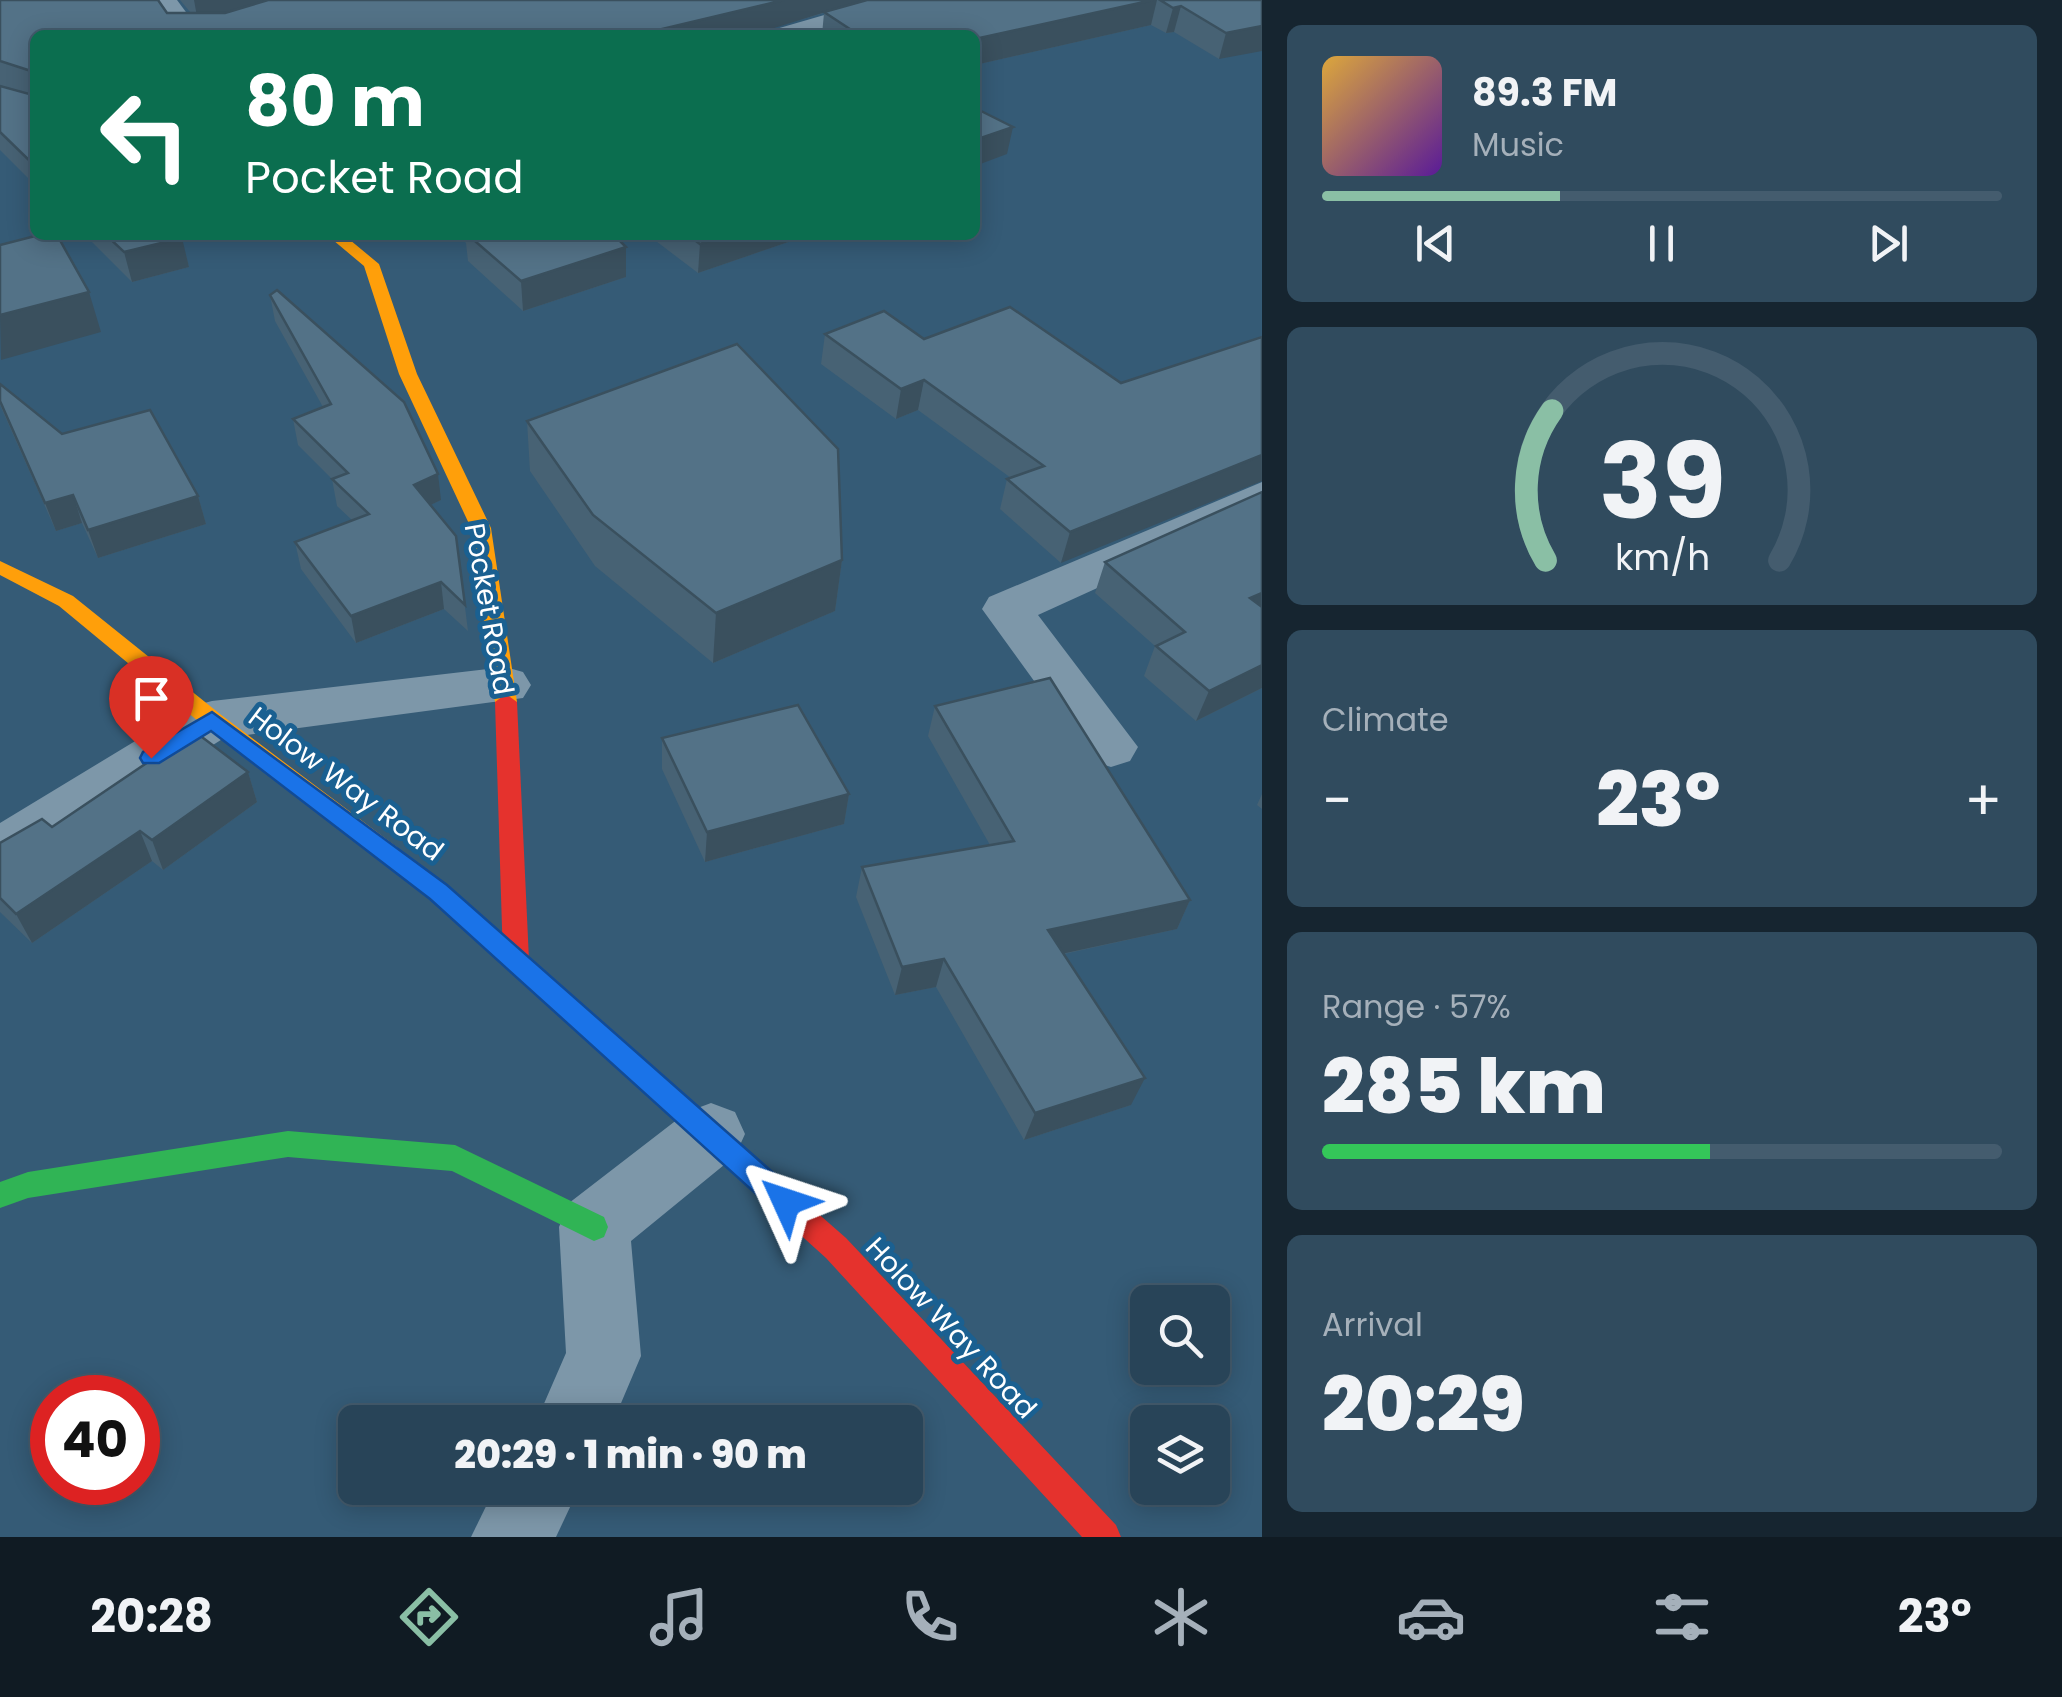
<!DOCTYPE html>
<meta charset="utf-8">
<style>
:root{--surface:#284458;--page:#304b5e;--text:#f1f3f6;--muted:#a5b0ba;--line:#445c6e;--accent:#8abfa5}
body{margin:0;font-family:Poppins,sans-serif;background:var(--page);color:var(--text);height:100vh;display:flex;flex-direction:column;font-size:38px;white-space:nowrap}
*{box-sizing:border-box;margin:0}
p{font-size:32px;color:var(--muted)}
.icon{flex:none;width:55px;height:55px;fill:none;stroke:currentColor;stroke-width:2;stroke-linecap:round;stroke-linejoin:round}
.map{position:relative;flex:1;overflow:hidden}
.side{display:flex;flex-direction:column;gap:25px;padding:25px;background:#162530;width:800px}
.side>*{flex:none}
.hud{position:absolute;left:30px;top:30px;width:950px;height:210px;border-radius:15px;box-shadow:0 5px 25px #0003,0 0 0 2px var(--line);background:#0b6e4f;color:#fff;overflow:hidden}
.fabs{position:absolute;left:1130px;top:1285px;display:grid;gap:20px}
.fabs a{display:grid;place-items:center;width:100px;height:100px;border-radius:15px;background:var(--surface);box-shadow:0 5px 25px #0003,0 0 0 2px var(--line);font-size:50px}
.speed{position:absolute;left:30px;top:1375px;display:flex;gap:20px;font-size:50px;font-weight:700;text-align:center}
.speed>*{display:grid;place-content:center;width:130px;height:130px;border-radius:50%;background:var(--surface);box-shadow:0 5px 25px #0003,0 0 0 2px var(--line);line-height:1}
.speed .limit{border:15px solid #d22;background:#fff;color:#111}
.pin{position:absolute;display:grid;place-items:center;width:85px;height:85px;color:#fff;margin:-102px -42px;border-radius:50% 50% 50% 0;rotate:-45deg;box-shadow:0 0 10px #0007}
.pin .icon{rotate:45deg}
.me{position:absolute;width:110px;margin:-55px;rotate:312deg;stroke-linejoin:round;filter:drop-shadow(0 0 8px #0008)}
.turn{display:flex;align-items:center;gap:35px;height:210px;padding:0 50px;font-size:45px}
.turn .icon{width:130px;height:130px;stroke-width:2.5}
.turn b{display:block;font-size:70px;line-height:85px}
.big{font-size:75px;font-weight:800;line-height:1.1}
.side .widget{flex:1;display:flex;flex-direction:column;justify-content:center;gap:15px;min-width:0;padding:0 35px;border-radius:15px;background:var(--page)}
.side .dial{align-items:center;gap:0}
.dial svg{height:260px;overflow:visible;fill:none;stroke:var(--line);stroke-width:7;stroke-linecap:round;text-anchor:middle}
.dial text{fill:var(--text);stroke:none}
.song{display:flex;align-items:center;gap:30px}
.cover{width:120px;height:120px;border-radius:15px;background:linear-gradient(135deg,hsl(40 70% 55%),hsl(270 70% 35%))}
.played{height:10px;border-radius:5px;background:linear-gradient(90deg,var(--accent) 35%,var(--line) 35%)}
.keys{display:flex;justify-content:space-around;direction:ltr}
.heat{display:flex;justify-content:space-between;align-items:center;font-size:55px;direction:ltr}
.charge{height:15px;border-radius:8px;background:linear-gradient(90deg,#34c759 57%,var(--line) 0)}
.trip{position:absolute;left:338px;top:1405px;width:585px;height:100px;border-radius:15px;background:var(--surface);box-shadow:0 5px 25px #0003,0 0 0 2px var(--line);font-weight:800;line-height:100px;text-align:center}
.dock{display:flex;height:160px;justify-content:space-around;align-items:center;background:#101b23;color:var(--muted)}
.dock .icon{width:70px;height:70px}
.dock .selected{color:var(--accent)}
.dock b{font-size:45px;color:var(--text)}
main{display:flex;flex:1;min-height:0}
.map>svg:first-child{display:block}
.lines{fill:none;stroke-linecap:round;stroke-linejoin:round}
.street{fill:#7d97a9;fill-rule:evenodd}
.fast{fill:#30b455;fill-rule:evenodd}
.slow{fill:#ff9f0a;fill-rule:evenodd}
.jam{fill:#e5322d;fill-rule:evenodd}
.wall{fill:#476274}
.shaded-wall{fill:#3a505e}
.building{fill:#537287;stroke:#3a505e;stroke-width:2.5}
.route{fill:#1a73e8;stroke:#114b97;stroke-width:2.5}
.labels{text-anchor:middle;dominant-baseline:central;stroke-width:10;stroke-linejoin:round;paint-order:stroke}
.street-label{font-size:28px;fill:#fff;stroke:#1a6091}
</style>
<main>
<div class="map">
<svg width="1262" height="1537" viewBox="0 0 1262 1537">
<rect width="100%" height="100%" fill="#355b76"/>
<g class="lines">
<!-- street -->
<g class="street">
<path d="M148,0h29l26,35h-30z"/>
<path d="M876,0h45l-4,6 -98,29h-47l4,-6z"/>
<path d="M1262,482v31l-224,102 100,132 -8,14 -19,6 -19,-6 -110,-152 7,-12z"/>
<path d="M505,667l18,5 8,13 -8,13 -299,40 -204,129 -20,7v-51l193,-117 19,-5z"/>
<path d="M711,1103l24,9 10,22 -10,22 -104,85 10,115 -28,66h-77l30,-69 -7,-126 10,-24 118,-91z"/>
<path d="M495,1488h84l-23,49h-85z"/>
</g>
<!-- fast -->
<g class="fast">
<path d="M389,845l59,40 325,289 4,9 -4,9 -10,4 -10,-4 -323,-293 -49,-38 -4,-7 4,-7z"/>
<path d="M288,1131l167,14 149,72 4,10 -4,10 -10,4 -142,-70 -164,-14 -260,41 -28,10v-26l28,-10z"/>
</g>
<!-- slow -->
<g class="slow">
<path d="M327,235h17l35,29 38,110 74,154 26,174 -3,5 -8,3 -11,-8 -24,-174 -72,-154 -35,-108z"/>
<path d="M0,561l73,35 147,118 177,133 4,7 -4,7h-16l-177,-135 -145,-120 -59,-31z"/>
</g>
<!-- jam -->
<g class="jam">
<path d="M506,694l11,8 12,258 -4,7 -9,3 -9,-3 -4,-7 -8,-258z"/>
<path d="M763,1170l10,4 73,64 270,287 5,12h-39l-256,-279 -73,-66 -4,-9 4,-9z"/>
</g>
</g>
<!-- wall -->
<g class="wall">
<path d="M0,0l167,13h24l-11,-13h1082l-43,59 -45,-27 -8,1 -15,-8 -176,40v-30h-153l2,-22 -77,22h-712v150l-35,-35v-64l15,4 -15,-5z"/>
<path d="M85,235h95l9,32 -57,15z"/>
<path d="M459,235h155l12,12v30l-103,34 -55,-50 -2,-18z"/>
<path d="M648,235h155v2l-105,36z"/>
<path d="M270,295l171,205 -11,5 26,31 12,95 -24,-22 -88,34 -55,-74 -6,-27 57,-22 -15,-14 -5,-27 -34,-34 -5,-26 30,-12 -48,-86z"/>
<path d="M825,334l99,5 197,44 -60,180 -61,-54 7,-30 4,-1 -93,-68 -22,9 -75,-55z"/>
<path d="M0,384l62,50 136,62 8,28 -108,34 -16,-35 -26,8 -56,-126z"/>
<path d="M527,421l315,139 -7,51 -122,52 -118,-97 -65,-95z"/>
<path d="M1105,562l157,126 -66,33 -52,-45 11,-30 -60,-53z"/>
<path d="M935,706l255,194 -13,29 -113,25 67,151 -107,35 -88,-153 -41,8 -39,-98 6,-30 128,-22 -62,-109z"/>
<path d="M662,738l187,56 -5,30 -139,38 -43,-93z"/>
<path d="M248,772l9,30 -94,68 -11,-9 -120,82 -32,-31v-69z"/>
<path d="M1262,794v15l-5,-4z"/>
</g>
<!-- shaded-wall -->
<g class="shaded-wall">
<path d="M194,0h76l-72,22z"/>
<path d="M784,0h80l-93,29 -24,6h-110z"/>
<path d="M1153,0h4l-6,25 -176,40v-26z"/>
<path d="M1181,6l-7,26 -8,1 7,-25z"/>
<path d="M1262,26v25l-43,8 7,-26z"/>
<path d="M1013,127l-6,27 -32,12v-26z"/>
<path d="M725,235h78v2l-105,36 2,-29z"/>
<path d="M182,238l7,29 -57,15 -8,-30z"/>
<path d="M626,247v30l-103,34 -2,-30z"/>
<path d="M89,292l12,40 -100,28 -1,-45z"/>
<path d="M924,380l-6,30 -22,9 5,-30z"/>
<path d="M1262,455v26l-201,82 9,-31z"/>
<path d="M438,474l3,26 -23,11 -4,-26z"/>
<path d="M73,495l9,28 -26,8 -11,-28z"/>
<path d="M198,496l8,28 -108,34 -10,-28z"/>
<path d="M842,560l-7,51 -122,52 3,-50z"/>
<path d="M441,582l3,27 -88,34 -5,-27z"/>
<path d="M1262,593v26l-12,-21z"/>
<path d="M1262,665v23l-66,33 13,-30z"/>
<path d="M248,772l9,30 -94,68 -11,-30z"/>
<path d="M849,794l-5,30 -139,38 2,-30z"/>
<path d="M140,831l12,30 -120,82 -16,-29z"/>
<path d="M1190,900l-13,29 -139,30 10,-29z"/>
<path d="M944,959l-8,28 -41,8 7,-28z"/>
<path d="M1145,1078l-14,27 -107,35 11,-27z"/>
</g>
<!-- building -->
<g class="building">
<path d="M0,0h158l9,13h58l43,-13h516l-147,35h-602v131l-35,-34v-46l29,8 2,-23 -31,-10z"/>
<path d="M867,0h286l-178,39v-4h-116l-35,-23z"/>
<path d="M1160,0h102v26l-36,7 -45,-27 -8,2z"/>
<path d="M975,108l38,19 -38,13z"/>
<path d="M39,235h18l32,57 -89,23v-70z"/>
<path d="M106,235h74l2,3 -58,14z"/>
<path d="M468,235h146l12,12 -105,34z"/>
<path d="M688,235h37l-25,9z"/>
<path d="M277,290l127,112 34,72 -24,11 42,51 9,69 -24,-23 -90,34 -56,-74 74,-28 -37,-35 16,-6 -55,-54 38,-15 -61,-109z"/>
<path d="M1010,307l111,76 141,-46v118l-192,77 -63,-53 37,-13 -120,-86 -23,9 -76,-55 59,-23 40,28z"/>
<path d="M737,344l101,105 4,111 -126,53 -123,-98 -66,-94z"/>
<path d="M0,384l62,50 88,-24 48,86 -110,34 -15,-35 -28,8 -45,-102z"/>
<path d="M1262,492v101l-12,5 12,9v58l-53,26 -53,-45 29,-14 -80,-70z"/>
<path d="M1050,678l140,222 -142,30 97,148 -110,35 -91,-154 -42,8 -40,-100 152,-26 -79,-135z"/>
<path d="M798,705l51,89 -142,38 -45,-94z"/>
<path d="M194,731l54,41 -96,68 -12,-9 -124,83 -16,-16v-55l42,-24 10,8z"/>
</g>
<!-- route -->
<path class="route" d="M212,712l235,173 349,308 4,9 -4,10 -10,4 -10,-4 -346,-313 -219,-168 -52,32h-16l-3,-5 3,-6z"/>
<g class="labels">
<!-- street labels -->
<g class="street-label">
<text transform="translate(489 609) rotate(80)">Pocket Road</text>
<text transform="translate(346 784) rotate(37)">Holow Way Road</text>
<text transform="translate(951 1328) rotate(47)">Holow Way Road</text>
</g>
</g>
</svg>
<div class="fabs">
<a><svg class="icon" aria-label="search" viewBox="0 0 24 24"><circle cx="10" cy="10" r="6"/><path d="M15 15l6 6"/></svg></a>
<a><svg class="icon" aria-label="layers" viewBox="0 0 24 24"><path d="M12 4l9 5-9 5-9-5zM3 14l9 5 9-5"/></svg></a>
</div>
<div class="speed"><div class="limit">40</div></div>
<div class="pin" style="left:151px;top:758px;background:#d93025"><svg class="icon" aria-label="arrive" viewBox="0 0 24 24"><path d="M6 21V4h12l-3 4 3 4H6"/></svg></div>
<svg class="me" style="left:786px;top:1202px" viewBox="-20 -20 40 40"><path d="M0-17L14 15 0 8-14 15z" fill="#1a73e8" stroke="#fff" stroke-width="4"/></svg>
<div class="trip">20:29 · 1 min · 90 m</div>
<div class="hud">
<div class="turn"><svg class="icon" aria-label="left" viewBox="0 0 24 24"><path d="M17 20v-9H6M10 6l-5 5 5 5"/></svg><div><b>80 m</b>Pocket Road</div></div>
</div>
</div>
<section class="side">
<div class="widget">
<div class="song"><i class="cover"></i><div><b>89.3 FM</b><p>Music</p></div></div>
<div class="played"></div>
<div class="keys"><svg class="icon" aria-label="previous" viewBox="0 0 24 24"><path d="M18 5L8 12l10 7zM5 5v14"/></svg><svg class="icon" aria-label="pause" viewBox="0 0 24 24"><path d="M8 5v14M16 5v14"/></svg><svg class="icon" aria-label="next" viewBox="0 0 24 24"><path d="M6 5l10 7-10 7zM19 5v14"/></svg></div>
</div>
<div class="widget dial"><svg viewBox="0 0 100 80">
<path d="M14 69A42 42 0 1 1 86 69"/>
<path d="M14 69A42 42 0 0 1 16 23" stroke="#8abfa5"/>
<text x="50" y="56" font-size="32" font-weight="700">39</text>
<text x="50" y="72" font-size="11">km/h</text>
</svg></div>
<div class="widget"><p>Climate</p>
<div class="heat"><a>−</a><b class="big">23°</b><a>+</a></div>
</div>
<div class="widget"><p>Range · 57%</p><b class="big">285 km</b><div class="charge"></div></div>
<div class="widget"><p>Arrival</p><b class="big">20:29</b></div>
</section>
</main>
<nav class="dock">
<b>20:28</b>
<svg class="icon selected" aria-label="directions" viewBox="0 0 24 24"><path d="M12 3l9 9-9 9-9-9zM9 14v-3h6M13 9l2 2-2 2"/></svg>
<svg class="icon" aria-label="music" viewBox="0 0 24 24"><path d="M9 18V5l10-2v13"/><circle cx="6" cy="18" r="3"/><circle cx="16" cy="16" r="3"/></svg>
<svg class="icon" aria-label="phone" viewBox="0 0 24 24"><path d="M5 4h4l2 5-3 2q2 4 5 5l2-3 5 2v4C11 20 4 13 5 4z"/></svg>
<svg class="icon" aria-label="climate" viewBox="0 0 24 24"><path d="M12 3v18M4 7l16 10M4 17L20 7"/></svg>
<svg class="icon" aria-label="car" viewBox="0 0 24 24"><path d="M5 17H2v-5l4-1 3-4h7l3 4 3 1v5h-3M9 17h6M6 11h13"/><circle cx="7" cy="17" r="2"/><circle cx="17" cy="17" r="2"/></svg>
<svg class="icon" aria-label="filters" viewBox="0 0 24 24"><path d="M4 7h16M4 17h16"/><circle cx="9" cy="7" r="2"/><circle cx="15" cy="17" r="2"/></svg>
<b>23°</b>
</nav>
